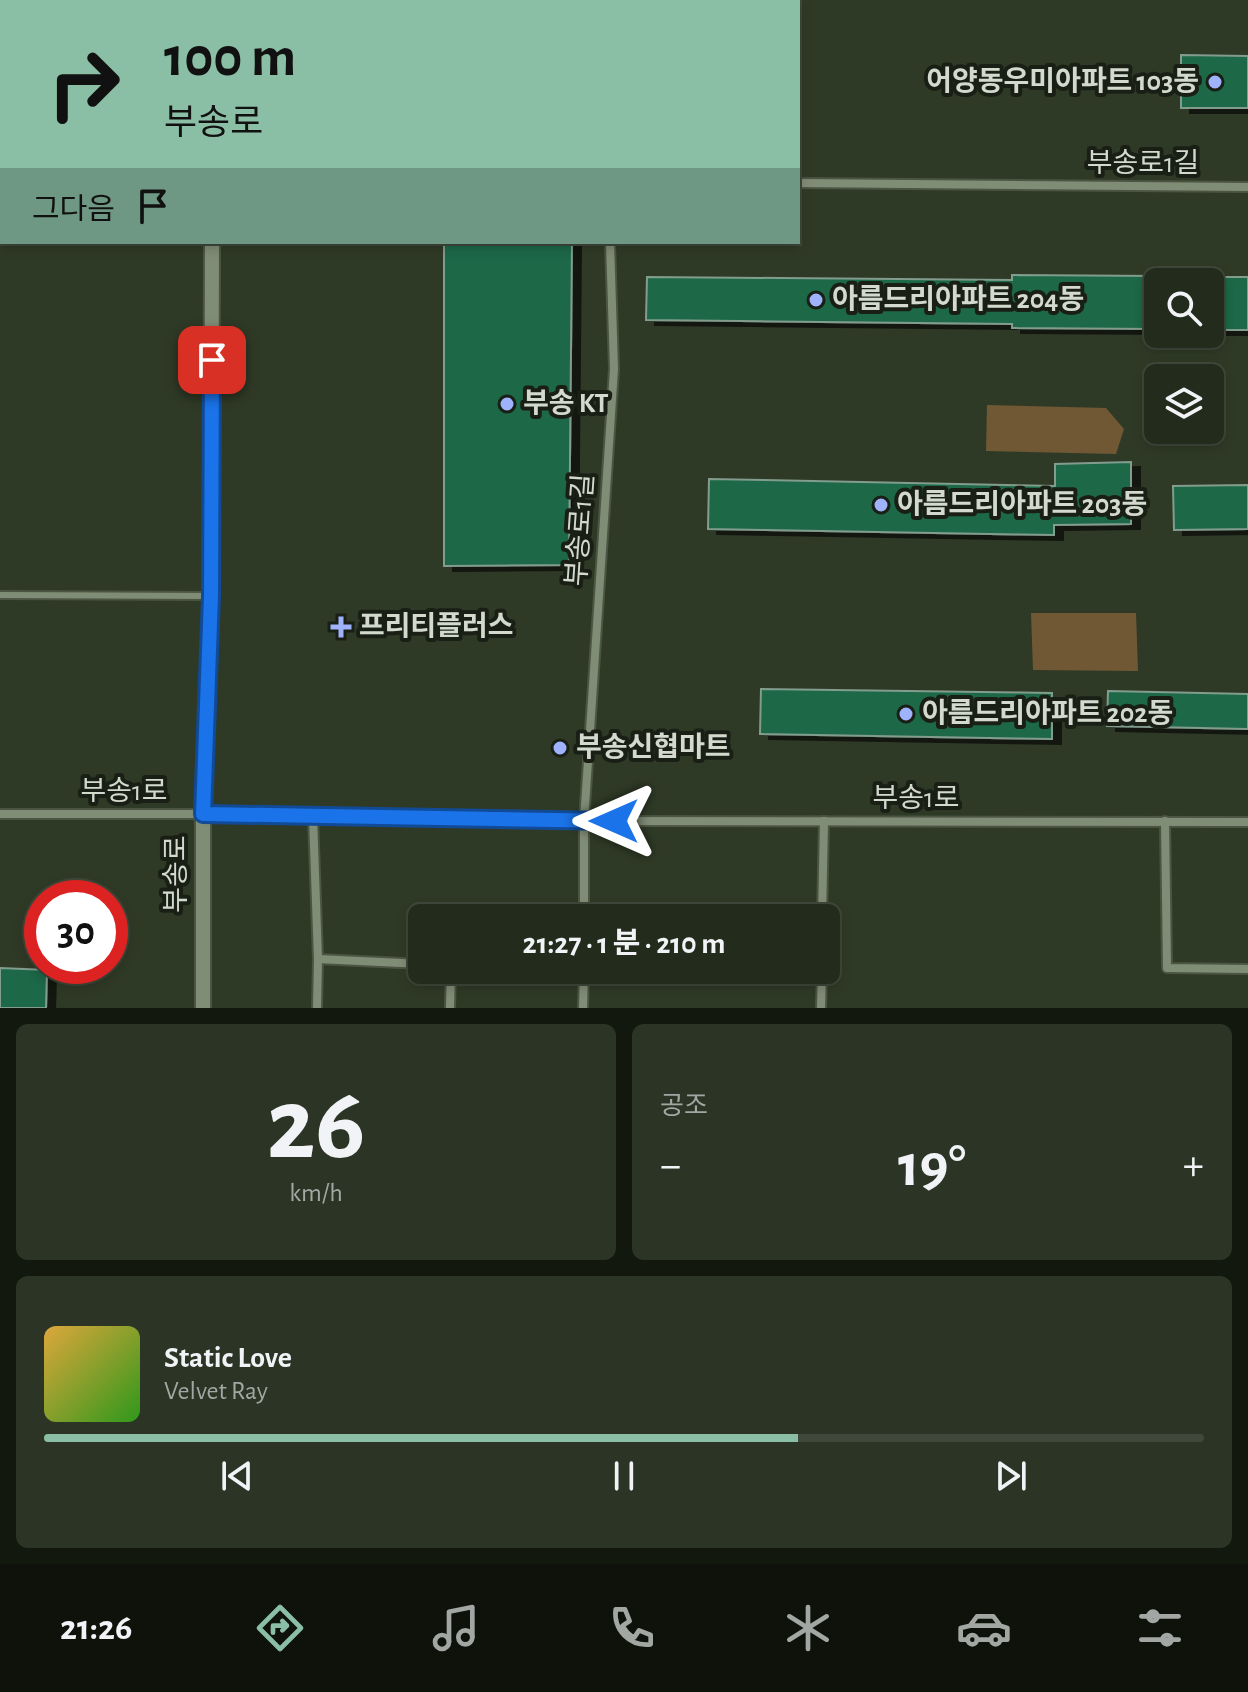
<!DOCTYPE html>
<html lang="ko">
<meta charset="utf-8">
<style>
:root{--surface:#232c1c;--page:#2b3425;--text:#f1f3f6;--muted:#a3a7a3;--line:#40483b;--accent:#8abfa5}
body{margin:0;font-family:"Alegreya Sans","Noto Sans KR",sans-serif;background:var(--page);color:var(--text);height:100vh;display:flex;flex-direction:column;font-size:30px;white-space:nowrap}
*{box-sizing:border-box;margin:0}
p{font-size:26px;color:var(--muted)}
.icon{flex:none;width:44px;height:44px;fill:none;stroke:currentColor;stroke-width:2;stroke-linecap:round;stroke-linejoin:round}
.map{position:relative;height:1008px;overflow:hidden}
.sheet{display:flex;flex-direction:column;gap:16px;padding:16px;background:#13180f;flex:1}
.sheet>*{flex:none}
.guide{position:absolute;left:0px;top:0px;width:800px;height:244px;box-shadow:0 4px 12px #0003,0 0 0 2px var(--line);background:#8abfa5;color:#111;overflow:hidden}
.tools{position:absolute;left:1144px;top:268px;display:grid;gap:16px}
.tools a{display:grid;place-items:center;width:80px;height:80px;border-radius:12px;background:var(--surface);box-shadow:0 4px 12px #0003,0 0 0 2px var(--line);font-size:40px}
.speed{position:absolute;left:24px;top:880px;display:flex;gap:16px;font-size:40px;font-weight:700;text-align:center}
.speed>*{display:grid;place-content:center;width:104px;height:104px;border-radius:50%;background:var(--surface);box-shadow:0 4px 12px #0003,0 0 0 2px var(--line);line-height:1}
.speed .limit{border:12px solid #d22;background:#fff;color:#111}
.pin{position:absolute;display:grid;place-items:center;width:68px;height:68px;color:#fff;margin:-34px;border-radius:16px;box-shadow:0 4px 12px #0006}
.me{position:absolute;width:88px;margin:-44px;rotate:270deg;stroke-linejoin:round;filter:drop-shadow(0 0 6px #0008)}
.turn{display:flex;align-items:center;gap:28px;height:168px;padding:0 32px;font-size:36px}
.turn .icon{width:104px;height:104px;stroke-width:2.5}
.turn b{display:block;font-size:56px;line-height:68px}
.then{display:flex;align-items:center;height:76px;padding:0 32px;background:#0003;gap:16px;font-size:30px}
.big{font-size:60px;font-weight:700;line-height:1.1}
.sheet .tile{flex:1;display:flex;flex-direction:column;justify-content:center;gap:12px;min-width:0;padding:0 28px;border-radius:12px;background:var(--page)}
.sheet .dial{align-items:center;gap:0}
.dial b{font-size:104px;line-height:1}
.song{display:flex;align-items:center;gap:24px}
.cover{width:96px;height:96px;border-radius:12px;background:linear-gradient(135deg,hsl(40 70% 55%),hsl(110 70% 35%))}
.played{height:8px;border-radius:4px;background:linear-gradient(90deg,var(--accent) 65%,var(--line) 65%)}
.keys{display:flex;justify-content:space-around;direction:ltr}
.heat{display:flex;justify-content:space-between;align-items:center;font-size:44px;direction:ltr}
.sheet .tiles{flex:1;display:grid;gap:16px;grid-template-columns:1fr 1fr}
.tile:last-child{grid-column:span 2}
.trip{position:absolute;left:408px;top:904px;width:432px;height:80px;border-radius:12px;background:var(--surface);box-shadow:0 4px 12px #0003,0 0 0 2px var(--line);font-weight:700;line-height:80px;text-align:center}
.tab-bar{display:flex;height:128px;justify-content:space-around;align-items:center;background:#0e120b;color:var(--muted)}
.tab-bar .icon{width:56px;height:56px}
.tab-bar .active{color:var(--accent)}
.tab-bar b{font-size:36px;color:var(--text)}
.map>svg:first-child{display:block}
.green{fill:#705835}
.building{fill:#1b6847;stroke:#829c8d;stroke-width:2;filter:url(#shadow)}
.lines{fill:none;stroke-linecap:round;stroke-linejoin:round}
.service-casing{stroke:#4c5543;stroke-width:10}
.minor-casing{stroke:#4c5543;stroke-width:12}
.tertiary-casing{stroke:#4c5543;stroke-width:18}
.service{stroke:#808d76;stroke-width:6}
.minor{stroke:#808d76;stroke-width:8}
.tertiary{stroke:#808d76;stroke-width:14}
.route-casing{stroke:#114b97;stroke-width:20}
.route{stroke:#1a73e8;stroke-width:14}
.poi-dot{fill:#9fb3fd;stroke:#1a1f16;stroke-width:3}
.labels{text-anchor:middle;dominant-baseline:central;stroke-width:8;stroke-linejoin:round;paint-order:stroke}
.poi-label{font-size:28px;font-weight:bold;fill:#d3dacd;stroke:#1a1f16;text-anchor:start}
.street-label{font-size:28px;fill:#d3dacd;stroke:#1a1f16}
</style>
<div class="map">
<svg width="1248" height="1008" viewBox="0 0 1248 1008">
<defs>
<filter id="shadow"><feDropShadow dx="9" dy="5" stdDeviation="0" flood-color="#0009"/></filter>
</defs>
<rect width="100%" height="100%" fill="#2f3a26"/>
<!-- green -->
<g class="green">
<path d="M987,405l119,3 18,21 -8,25 -130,-3z"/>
<path d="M1031,613h105l2,58 -105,-1z"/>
</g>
<!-- building -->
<g class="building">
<path d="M1181,55l67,1v52h-67z"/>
<path d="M444,242h128l-3,323 -125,1z"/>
<path d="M1012,275l146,1v53l-146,-1v-4l-366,-4 1,-43 365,3z"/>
<rect x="1210" y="277" width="38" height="53"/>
<path d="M1131,462v62l-77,1v10l-346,-6 1,-50 346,7v-22z"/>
<path d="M1248,485v44l-74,1 -1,-44z"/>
<path d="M761,689l291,4v46l-292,-5z"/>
<path d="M1108,691l140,3v35l-141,-3z"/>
<path d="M0,968l47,2 -1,38h-46z"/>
</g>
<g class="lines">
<defs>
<path id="service" d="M0,595l211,1"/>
<g id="minor">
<path d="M606,0v2"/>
<path d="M798,183l450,4"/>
<path d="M0,814h203l381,7 664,1"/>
<path d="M313,817l5,142 -1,49"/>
<path d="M1165,821l2,147 81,1"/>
<path d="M584,918v-97l30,-452 -4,-127"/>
<path d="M822,918l2,-97"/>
<path d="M318,959l104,5"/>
<path d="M450,1008l1,-38"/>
<path d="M583,1008l1,-38"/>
<path d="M821,1008l1,-38"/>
</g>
<g id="tertiary">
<path d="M214,2v-2"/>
<path d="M203,1008v-194l8,-218 1,-354"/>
</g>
</defs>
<!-- service casing -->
<use href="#service" class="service-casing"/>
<!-- minor casing -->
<use href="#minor" class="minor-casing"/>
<!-- tertiary casing -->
<use href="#tertiary" class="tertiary-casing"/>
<!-- service -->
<use href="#service" class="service"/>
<!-- minor -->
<use href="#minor" class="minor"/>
<!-- tertiary -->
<use href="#tertiary" class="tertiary"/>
</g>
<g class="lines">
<defs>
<path id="route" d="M212,360l-1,236 -8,218 411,7"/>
</defs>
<!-- route casing -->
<use href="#route" class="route-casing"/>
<!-- route -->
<use href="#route" class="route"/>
</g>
<!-- markers -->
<g class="poi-dot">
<circle cx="1215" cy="82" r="8"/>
<circle cx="816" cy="300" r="8"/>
<circle cx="507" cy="404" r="8"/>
<circle cx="881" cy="505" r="8"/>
<path d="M337 615h8v8h8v8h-8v8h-8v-8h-8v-8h8z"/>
<circle cx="906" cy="714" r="8"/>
<circle cx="560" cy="748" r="8"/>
</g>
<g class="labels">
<!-- poi labels -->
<g class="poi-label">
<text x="1199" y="82" text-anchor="end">어양동우미아파트 103동</text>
<text x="832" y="300">아름드리아파트 204동</text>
<text x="523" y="404">부송 KT</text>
<text x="897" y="505">아름드리아파트 203동</text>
<text x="359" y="627">프리티플러스</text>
<text x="922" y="714">아름드리아파트 202동</text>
<text x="576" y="748">부송신협마트</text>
</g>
<!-- street labels -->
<g class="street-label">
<text x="1143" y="164">부송로1길</text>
<text transform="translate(581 530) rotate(-86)">부송로1길</text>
<text x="124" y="792">부송1로</text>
<text x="916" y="799">부송1로</text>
<text transform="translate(177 874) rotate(-90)">부송로</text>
</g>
</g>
</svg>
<div class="tools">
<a><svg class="icon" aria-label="search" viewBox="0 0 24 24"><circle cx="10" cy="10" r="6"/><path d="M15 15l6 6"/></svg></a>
<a><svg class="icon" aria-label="layers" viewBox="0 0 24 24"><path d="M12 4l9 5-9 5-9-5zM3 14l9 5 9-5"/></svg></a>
</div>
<div class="speed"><div class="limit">30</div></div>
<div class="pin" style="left:212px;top:360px;background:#d93025"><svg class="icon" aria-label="arrive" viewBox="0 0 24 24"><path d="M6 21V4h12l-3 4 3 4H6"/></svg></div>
<svg class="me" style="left:614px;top:821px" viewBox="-20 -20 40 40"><path d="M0-17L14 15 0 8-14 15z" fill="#1a73e8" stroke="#fff" stroke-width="4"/></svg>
<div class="trip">21:27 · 1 분 · 210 m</div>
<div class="guide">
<div class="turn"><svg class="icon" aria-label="right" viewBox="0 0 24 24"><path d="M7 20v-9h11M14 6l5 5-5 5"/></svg><div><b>100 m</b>부송로</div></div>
<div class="then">그다음<svg class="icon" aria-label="arrive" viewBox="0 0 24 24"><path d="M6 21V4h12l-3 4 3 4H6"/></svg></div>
</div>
</div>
<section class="sheet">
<div class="tiles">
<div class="tile dial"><b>26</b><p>km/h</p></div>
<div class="tile"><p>공조</p>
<div class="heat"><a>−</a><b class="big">19°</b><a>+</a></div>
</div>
<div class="tile">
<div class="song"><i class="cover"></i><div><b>Static Love</b><p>Velvet Ray</p></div></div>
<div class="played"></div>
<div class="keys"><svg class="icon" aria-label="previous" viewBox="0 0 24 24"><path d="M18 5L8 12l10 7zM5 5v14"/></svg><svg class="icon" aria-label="pause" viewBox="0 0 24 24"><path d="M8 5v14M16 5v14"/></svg><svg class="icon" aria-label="next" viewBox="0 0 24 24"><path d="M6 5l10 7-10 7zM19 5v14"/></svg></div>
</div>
</div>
</section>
<nav class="tab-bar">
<b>21:26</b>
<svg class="icon active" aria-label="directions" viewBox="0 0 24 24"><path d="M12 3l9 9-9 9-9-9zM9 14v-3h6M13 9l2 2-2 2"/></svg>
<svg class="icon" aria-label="music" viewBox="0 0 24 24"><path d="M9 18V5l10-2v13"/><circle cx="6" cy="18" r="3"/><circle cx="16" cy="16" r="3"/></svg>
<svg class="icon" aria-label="phone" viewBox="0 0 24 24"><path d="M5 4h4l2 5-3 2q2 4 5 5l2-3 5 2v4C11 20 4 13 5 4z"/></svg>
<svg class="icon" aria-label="climate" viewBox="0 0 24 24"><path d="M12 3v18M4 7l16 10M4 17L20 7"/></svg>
<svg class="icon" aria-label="car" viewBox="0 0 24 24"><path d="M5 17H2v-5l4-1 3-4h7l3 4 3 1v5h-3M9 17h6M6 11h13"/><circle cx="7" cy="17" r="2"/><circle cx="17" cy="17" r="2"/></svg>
<svg class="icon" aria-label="filters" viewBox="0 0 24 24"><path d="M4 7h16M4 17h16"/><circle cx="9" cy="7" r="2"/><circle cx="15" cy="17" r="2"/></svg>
</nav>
